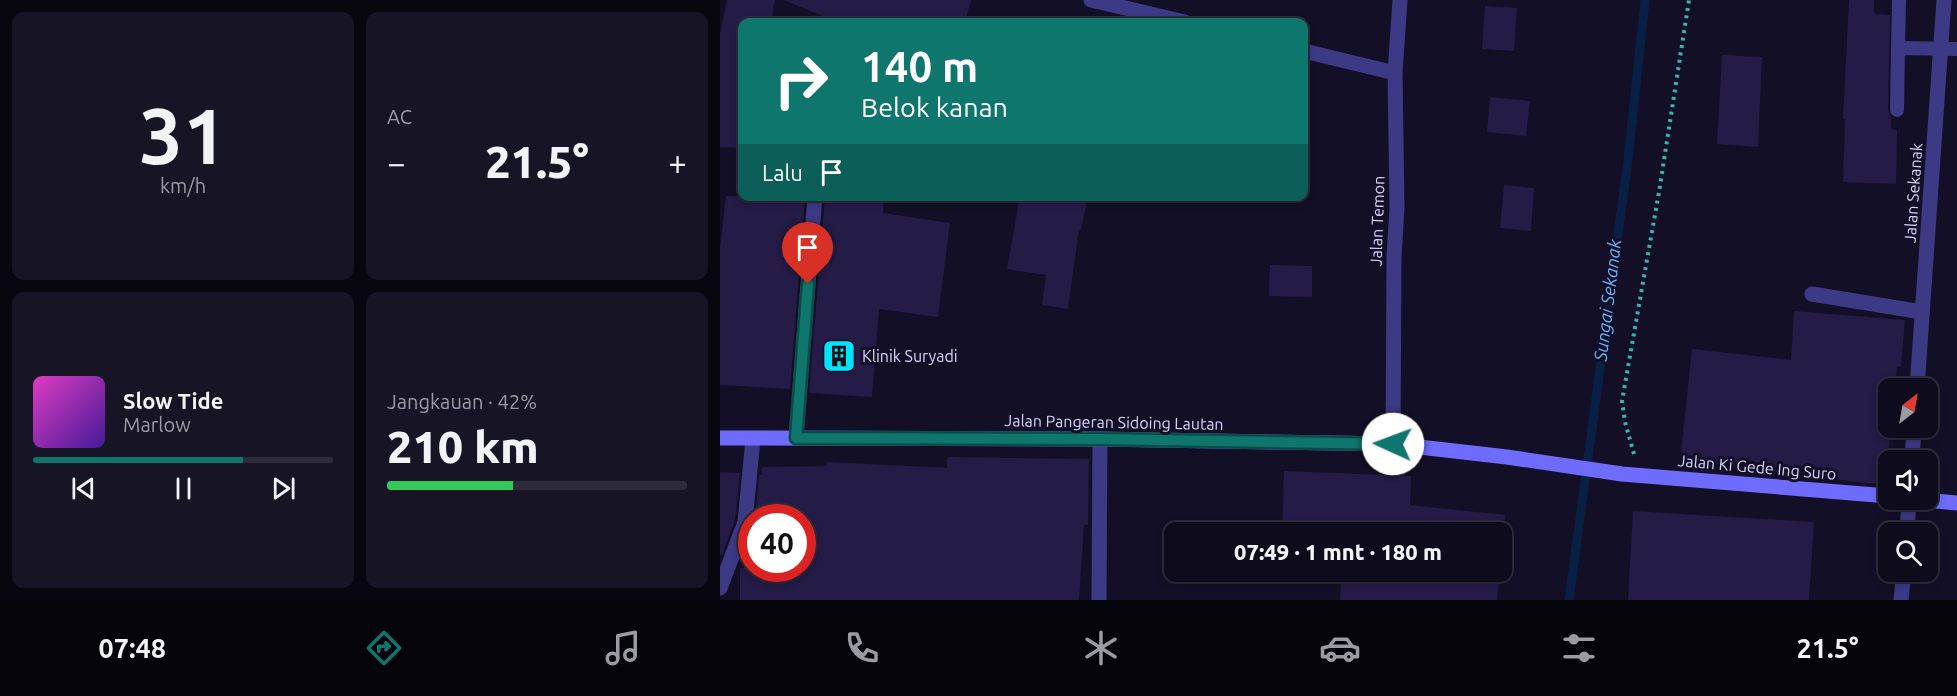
<!DOCTYPE html>
<html lang="id">
<meta charset="utf-8">
<style>
:root{--surface:#0e0b1c;--page:#171425;--text:#f1f3f6;--muted:#9b9ba3;--line:#2e2b3b;--accent:#0f766e}
body{margin:0;font-family:Ubuntu,sans-serif;background:var(--page);color:var(--text);height:100vh;display:flex;flex-direction:column;font-size:22px;white-space:nowrap}
*{box-sizing:border-box;margin:0}
p{font-size:20px;color:var(--muted)}
.icon{flex:none;width:33px;height:33px;fill:none;stroke:currentColor;stroke-width:2;stroke-linecap:round;stroke-linejoin:round}
.map{position:relative;flex:1;overflow:hidden}
.panel{display:flex;flex-direction:column;gap:12px;padding:12px;background:#08060f;width:720px}
.panel>*{flex:none}
.top-card{position:absolute;left:18px;top:18px;width:570px;height:183px;border-radius:12px;box-shadow:0 3px 9px #0003,0 0 0 2px var(--line);background:#0f766e;color:#fff;overflow:hidden}
.needle{width:39px;rotate:31deg}
.controls{position:absolute;left:1158px;top:378px;display:grid;gap:12px}
.controls a{display:grid;place-items:center;width:60px;height:60px;border-radius:12px;background:var(--surface);box-shadow:0 3px 9px #0003,0 0 0 2px var(--line);font-size:30px}
.speed{position:absolute;left:18px;top:504px;display:flex;gap:12px;font-size:30px;font-weight:700;text-align:center}
.speed>*{display:grid;place-content:center;width:78px;height:78px;border-radius:50%;background:var(--surface);box-shadow:0 3px 9px #0003,0 0 0 2px var(--line);line-height:1}
.speed .limit{border:9px solid #d22;background:#fff;color:#111}
.pin{position:absolute;display:grid;place-items:center;width:51px;height:51px;color:#fff;margin:-62px -26px;border-radius:50% 50% 50% 0;rotate:-45deg;box-shadow:0 0 6px #0007}
.pin .icon{rotate:45deg}
.me{position:absolute;width:66px;margin:-33px;rotate:272deg;stroke-linejoin:round;filter:drop-shadow(0 0 4px #0008)}
.turn{display:flex;align-items:center;gap:21px;height:126px;padding:0 24px;font-size:27px}
.turn .icon{width:78px;height:78px;stroke-width:2.5}
.turn b{display:block;font-size:42px;line-height:51px}
.then{display:flex;align-items:center;height:57px;padding:0 24px;background:#0003;gap:12px;font-size:22px}
.big{font-size:45px;font-weight:800;line-height:1.1}
.panel .card{flex:1;display:flex;flex-direction:column;justify-content:center;gap:9px;min-width:0;padding:0 21px;border-radius:12px;background:var(--page)}
.panel .dial{align-items:center;gap:0}
.dial b{font-size:78px;line-height:1}
.song{display:flex;align-items:center;gap:18px}
.cover{width:72px;height:72px;border-radius:9px;background:linear-gradient(135deg,hsl(310 70% 55%),hsl(260 70% 35%))}
.played{height:6px;border-radius:3px;background:linear-gradient(90deg,var(--accent) 70%,var(--line) 70%)}
.keys{display:flex;justify-content:space-around;direction:ltr}
.heat{display:flex;justify-content:space-between;align-items:center;font-size:33px;direction:ltr}
.charge{height:9px;border-radius:4px;background:linear-gradient(90deg,#34c759 42%,var(--line) 0)}
.panel .tiles{flex:1;display:grid;gap:12px;grid-template-columns:repeat(2,1fr)}
.trip{position:absolute;left:444px;top:522px;width:348px;height:60px;border-radius:12px;background:var(--surface);box-shadow:0 3px 9px #0003,0 0 0 2px var(--line);font-weight:800;line-height:60px;text-align:center}
.tab-bar{display:flex;height:96px;justify-content:space-around;align-items:center;background:#06040b;color:var(--muted)}
.tab-bar .icon{width:42px;height:42px}
.tab-bar .selected{color:var(--accent)}
.tab-bar b{font-size:27px;color:var(--text)}
main{display:flex;flex:1;min-height:0}
.map>svg:first-child{display:block}
.lines{fill:none;stroke-linecap:round;stroke-linejoin:round}
.stream{stroke:#0a1f44;stroke-width:9}
.building{fill:#241b47}
.path{stroke:#2fb8b0;stroke-width:4;stroke-dasharray:3 4.5;stroke-linecap:butt}
.lane{stroke:#3d3a85;stroke-width:14}
.street{stroke:#3d3a85;stroke-width:15}
.secondary{stroke:#6f6bff;stroke-width:15}
.route-casing{stroke:#0a4d48;stroke-width:15}
.route{stroke:#0f766e;stroke-width:10}
.labels{text-anchor:middle;dominant-baseline:central;stroke-width:6;stroke-linejoin:round;paint-order:stroke}
.street-label{font-size:16px;fill:#d9d4ff;stroke:#130f26}
.poi-label{font-size:16px;fill:#d9d4ff;stroke:#130f26;text-anchor:start}
.water-label{font-size:18px;font-style:italic;fill:#62b6ff;stroke:#130f26}
</style>
<main>
<section class="panel">
<div class="tiles">
<div class="card dial"><b>31</b><p>km/h</p></div>
<div class="card"><p>AC</p>
<div class="heat"><a>−</a><b class="big">21.5°</b><a>+</a></div>
</div>
<div class="card">
<div class="song"><i class="cover"></i><div><b>Slow Tide</b><p>Marlow</p></div></div>
<div class="played"></div>
<div class="keys"><svg class="icon" aria-label="previous" viewBox="0 0 24 24"><path d="M18 5L8 12l10 7zM5 5v14"/></svg><svg class="icon" aria-label="pause" viewBox="0 0 24 24"><path d="M8 5v14M16 5v14"/></svg><svg class="icon" aria-label="next" viewBox="0 0 24 24"><path d="M6 5l10 7-10 7zM19 5v14"/></svg></div>
</div>
<div class="card"><p>Jangkauan · 42%</p><b class="big">210 km</b><div class="charge"></div></div>
</div>
</section>
<div class="map">
<svg width="1237" height="600" viewBox="0 0 1237 600">
<rect width="100%" height="100%" fill="#130f26"/>
<g class="lines">
<!-- stream -->
<path class="stream" d="M849,600l59,-440 17,-160"/>
</g>
<!-- building -->
<g class="building">
<path d="M7,0h48l-4,22h-29v126l-22,-1v-113z"/>
<path d="M64,0h187l-6,22h-142l2,-5z"/>
<path d="M1129,0h25v14l16,1 -2,95 3,7v12l6,1 -1,54 -53,-2 2,-63h-2z"/>
<path d="M765,6l32,2 -3,43 -32,-2z"/>
<path d="M1002,55l40,2 -4,90 -41,-3z"/>
<path d="M770,97l40,4 -4,35 -39,-4z"/>
<path d="M784,185l30,3 -3,43 -31,-3z"/>
<path d="M6,196l79,1 -15,192 -70,-4v-137z"/>
<path d="M105,196h59l-1,17 67,10 -12,94 -59,-8 -7,88 -63,-4z"/>
<path d="M300,196h68l-7,34 -2,-1 -11,80 -26,-4 4,-30 -39,-6z"/>
<path d="M550,265l42,1v31l-43,-1z"/>
<path d="M1074,311l111,9 -4,47 -4,-1 -2,22h-7v40h3l-6,57 -205,-23 12,-113 99,11z"/>
<path d="M227,457l142,2 -1,66h-4l-5,75h-339v-32h62v-50h-47l4,-43h3v-8l64,-1 1,-4 120,6z"/>
<path d="M564,471l127,5 -1,29 95,10 -3,41v-24h-220z"/>
<path d="M0,472l20,1 -5,47 -13,35h-2z"/>
<path d="M913,511l181,11 -5,78h-181z"/>
<path d="M32,532v25h-10z"/>
<path d="M621,572h159l-3,28h-157z"/>
</g>
<g class="lines">
<!-- path -->
<path class="path" d="M914,454l-9,-32 -3,-21 37,-209 30,-192"/>
<!-- lane -->
<g class="lane">
<path d="M1178,48l1,-48"/>
<path d="M1177,110l1,-62 59,1"/>
</g>
<!-- street -->
<g class="street">
<path d="M371,0l94,22"/>
<path d="M584,51l91,22"/>
<path d="M1092,294l110,18"/>
<path d="M1197,388l27,-388"/>
<path d="M76,438l19,-242"/>
<path d="M673,444l1,-187 3,-49 -2,-135 5,-73"/>
<path d="M1192,460l2,-32"/>
<path d="M1187,532l2,-32"/>
<path d="M0,588l25,-66 8,-83"/>
<path d="M379,600l1,-161"/>
<path d="M1181,600l3,-28"/>
</g>
<!-- secondary -->
<g class="secondary">
<path d="M0,438l380,1 293,5 114,13 115,17 266,22"/>
<path d="M1204,500l33,3"/>
</g>
</g>
<g class="lines">
<defs>
<path id="route" d="M88,284l-12,154 304,1 293,5"/>
</defs>
<!-- route casing -->
<use href="#route" class="route-casing"/>
<!-- route -->
<use href="#route" class="route"/>
</g>
<!-- icons -->
<defs>
<symbol id="building-square" viewBox="-11 -11 22 22"><rect x="-9" y="-9" width="18" height="18" rx="4" fill="#00e5ff" stroke="#130f26"/><path d="M-4-6H4V6H1V3H-1V6H-4ZM-2.5-4.3h1.7v1.8h-1.7ZM.8-4.3h1.7v1.8H.8ZM-2.5-1h1.7V.8h-1.7ZM.8-1h1.7V.8H.8Z" fill="#111"/></symbol>
</defs>
<g fill-rule="evenodd">
<use href="#building-square" x="100" y="337" width="38" height="38"/>
</g>
<g class="labels">
<!-- street labels -->
<g class="street-label">
<text transform="translate(1193 193) rotate(-86)">Jalan Sekanak</text>
<text transform="translate(657 221) rotate(-88)">Jalan Temon</text>
<text transform="translate(394 422) rotate(1)">Jalan Pangeran Sidoing Lautan</text>
<text transform="translate(1037 467) rotate(5)">Jalan Ki Gede Ing Suro</text>
</g>
<!-- poi labels -->
<g class="poi-label">
<text x="142" y="356">Klinik Suryadi</text>
</g>
<!-- water labels -->
<g class="water-label">
<text transform="translate(887 300) rotate(-83)">Sungai Sekanak</text>
</g>
</g>
</svg>
<div class="controls">
<a><svg class="needle" viewBox="-14 -14 28 28"><path d="M0-13l5 13h-10z" fill="#e53935"/><path d="M0 13l5-13h-10z" fill="#9b9ba3"/></svg></a>
<a><svg class="icon" aria-label="sound" viewBox="0 0 24 24"><path d="M4 9h4l5-4v14l-5-4H4zM17 9q2 3 0 6"/></svg></a>
<a><svg class="icon" aria-label="search" viewBox="0 0 24 24"><circle cx="10" cy="10" r="6"/><path d="M15 15l6 6"/></svg></a>
</div>
<div class="speed"><div class="limit">40</div></div>
<div class="pin" style="left:88px;top:284px;background:#d93025"><svg class="icon" aria-label="arrive" viewBox="0 0 24 24"><path d="M6 21V4h12l-3 4 3 4H6"/></svg></div>
<svg class="me" style="left:673px;top:444px" viewBox="-20 -20 40 40"><circle r="19" fill="#fff"/><path d="M0-13L10 11 0 6-10 11z" fill="#0f766e"/></svg>
<div class="trip">07:49 · 1 mnt · 180 m</div>
<div class="top-card">
<div class="turn"><svg class="icon" aria-label="right" viewBox="0 0 24 24"><path d="M7 20v-9h11M14 6l5 5-5 5"/></svg><div><b>140 m</b>Belok kanan</div></div>
<div class="then">Lalu<svg class="icon" aria-label="arrive" viewBox="0 0 24 24"><path d="M6 21V4h12l-3 4 3 4H6"/></svg></div>
</div>
</div>
</main>
<nav class="tab-bar">
<b>07:48</b>
<svg class="icon selected" aria-label="directions" viewBox="0 0 24 24"><path d="M12 3l9 9-9 9-9-9zM9 14v-3h6M13 9l2 2-2 2"/></svg>
<svg class="icon" aria-label="music" viewBox="0 0 24 24"><path d="M9 18V5l10-2v13"/><circle cx="6" cy="18" r="3"/><circle cx="16" cy="16" r="3"/></svg>
<svg class="icon" aria-label="phone" viewBox="0 0 24 24"><path d="M5 4h4l2 5-3 2q2 4 5 5l2-3 5 2v4C11 20 4 13 5 4z"/></svg>
<svg class="icon" aria-label="climate" viewBox="0 0 24 24"><path d="M12 3v18M4 7l16 10M4 17L20 7"/></svg>
<svg class="icon" aria-label="car" viewBox="0 0 24 24"><path d="M5 17H2v-5l4-1 3-4h7l3 4 3 1v5h-3M9 17h6M6 11h13"/><circle cx="7" cy="17" r="2"/><circle cx="17" cy="17" r="2"/></svg>
<svg class="icon" aria-label="filters" viewBox="0 0 24 24"><path d="M4 7h16M4 17h16"/><circle cx="9" cy="7" r="2"/><circle cx="15" cy="17" r="2"/></svg>
<b>21.5°</b>
</nav>
